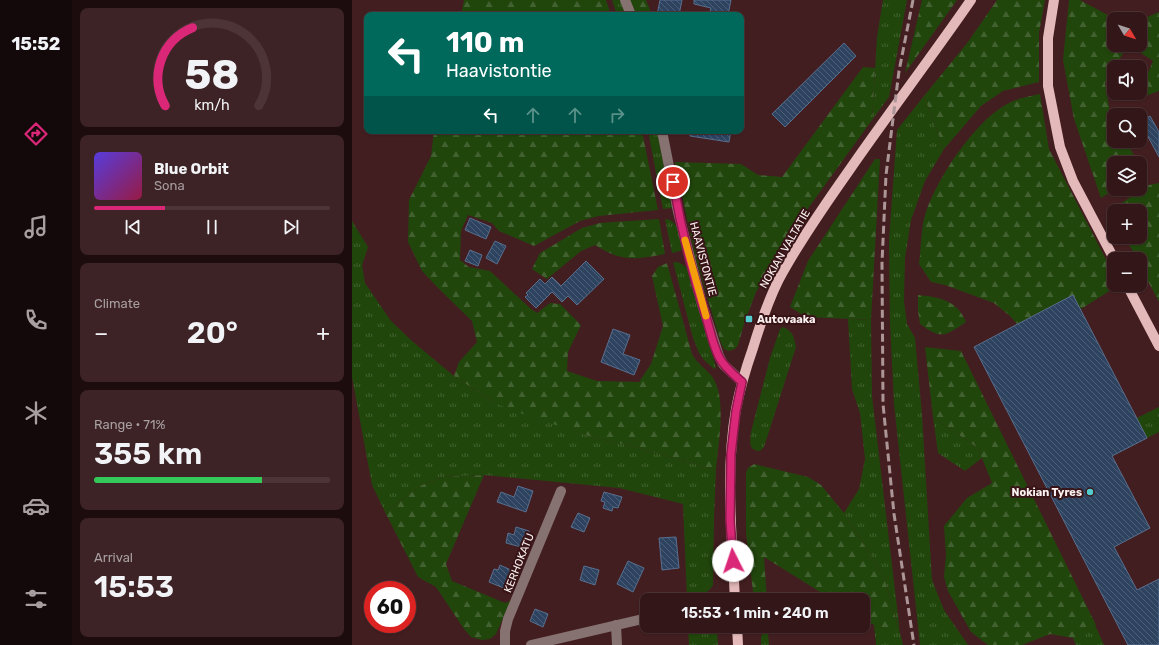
<!DOCTYPE html>
<meta charset="utf-8">
<style>
:root{--surface:#321618;--page:#3d2325;--text:#f1f3f6;--muted:#a89fa2;--line:#4d3537;--accent:#db2777}
body{margin:0;font-family:Rubik,sans-serif;background:var(--page);color:var(--text);height:100vh;display:flex;flex-direction:column;font-size:15px;white-space:nowrap}
*{box-sizing:border-box;margin:0}
p{font-size:13px;color:var(--muted)}
.icon{flex:none;width:22px;height:22px;fill:none;stroke:currentColor;stroke-width:2;stroke-linecap:round;stroke-linejoin:round}
.map{position:relative;flex:1;overflow:hidden}
.side{display:flex;flex-direction:column;gap:8px;padding:8px;background:#1c0c0d;width:280px}
.side>*{flex:none}
.banner{position:absolute;left:12px;top:12px;width:380px;height:122px;border-radius:8px;box-shadow:0 1px 3px #0004,0 0 0 1px var(--line);background:#00695c;color:#fff;overflow:hidden}
.needle{width:26px;rotate:129deg}
.controls{position:absolute;left:755px;top:12px;display:grid;gap:8px}
.controls a{display:grid;place-items:center;width:40px;height:40px;border-radius:8px;background:var(--surface);box-shadow:0 1px 3px #0004,0 0 0 1px var(--line);font-size:20px}
.speed{position:absolute;left:12px;top:581px;display:flex;gap:8px;font-size:20px;font-weight:700;text-align:center}
.speed>*{display:grid;place-content:center;width:52px;height:52px;border-radius:50%;background:var(--surface);box-shadow:0 1px 3px #0004,0 0 0 1px var(--line);line-height:1}
.speed .limit{border:6px solid #d22;background:#fff;color:#111}
.pin{position:absolute;display:grid;place-items:center;width:34px;height:34px;color:#fff;margin:-17px;border:2px solid #fff;border-radius:50%;box-shadow:0 1px 4px #0007}
.me{position:absolute;width:44px;margin:-22px;rotate:356deg;stroke-linejoin:round;filter:drop-shadow(0 0 3px #0008)}
.turn{display:flex;align-items:center;gap:14px;height:84px;padding:0 16px;font-size:18px}
.turn .icon{width:52px;height:52px;stroke-width:2.5}
.turn b{display:block;font-size:28px;line-height:34px}
.lanes{display:flex;align-items:center;height:38px;padding:0 16px;background:#0003;justify-content:center;gap:20px;direction:ltr}
.lanes .off{opacity:.35}
.big{font-size:30px;font-weight:600;line-height:1.1}
.side .widget{flex:1;display:flex;flex-direction:column;justify-content:center;gap:6px;min-width:0;padding:0 14px;border-radius:8px;background:var(--page)}
.side .dial{align-items:center;gap:0}
.dial svg{height:104px;overflow:visible;fill:none;stroke:var(--line);stroke-width:7;stroke-linecap:round;text-anchor:middle}
.dial text{fill:var(--text);stroke:none}
.song{display:flex;align-items:center;gap:12px}
.cover{width:48px;height:48px;border-radius:6px;background:linear-gradient(135deg,hsl(250 70% 55%),hsl(340 70% 35%))}
.played{height:4px;border-radius:2px;background:linear-gradient(90deg,var(--accent) 30%,var(--line) 30%)}
.keys{display:flex;justify-content:space-around;direction:ltr}
.heat{display:flex;justify-content:space-between;align-items:center;font-size:22px;direction:ltr}
.charge{height:6px;border-radius:3px;background:linear-gradient(90deg,#34c759 71%,var(--line) 0)}
.trip{position:absolute;left:288px;top:593px;width:230px;height:40px;border-radius:8px;background:var(--surface);box-shadow:0 1px 3px #0004,0 0 0 1px var(--line);font-weight:600;line-height:40px;text-align:center}
main{display:flex;flex:1;min-height:0}
.tab-bar{display:flex;flex-direction:column;width:72px;justify-content:space-around;align-items:center;background:#14090a;color:var(--muted)}
.tab-bar .icon{width:28px;height:28px}
.tab-bar .active{color:var(--accent)}
.tab-bar b{font-size:18px;color:var(--text)}
.map>svg:first-child{display:block}
.grass{fill:url(#grass-tufts)}
.forest{fill:url(#forest-firs)}
.building{fill:url(#building-back-hatch);stroke:#586f8f}
.lines{fill:none;stroke-linecap:round;stroke-linejoin:round}
.minor{stroke:#877272;stroke-width:10}
.major{stroke:#e4b9ba;stroke-width:10}
.rail{stroke:#ac9697;stroke-width:3;stroke-dasharray:8 4;stroke-linecap:butt}
.route-casing{stroke:#8e194d;stroke-width:10}
.route{stroke:#db2777;stroke-width:7}
.slow{stroke:#f59e0b;stroke-width:7}
.poi-dot{fill:#52cdcf;stroke:#381417;stroke-width:1.5}
.labels{text-anchor:middle;dominant-baseline:central;stroke-width:4;stroke-linejoin:round;paint-order:stroke}
.street-label{font-size:11px;fill:#fbf1f1;stroke:#381417}
.poi-label{font-size:11px;font-weight:bold;fill:#fbf1f1;stroke:#381417;text-anchor:start}
</style>
<main>
<nav class="tab-bar">
<b>15:52</b>
<svg class="icon active" aria-label="directions" viewBox="0 0 24 24"><path d="M12 3l9 9-9 9-9-9zM9 14v-3h6M13 9l2 2-2 2"/></svg>
<svg class="icon" aria-label="music" viewBox="0 0 24 24"><path d="M9 18V5l10-2v13"/><circle cx="6" cy="18" r="3"/><circle cx="16" cy="16" r="3"/></svg>
<svg class="icon" aria-label="phone" viewBox="0 0 24 24"><path d="M5 4h4l2 5-3 2q2 4 5 5l2-3 5 2v4C11 20 4 13 5 4z"/></svg>
<svg class="icon" aria-label="climate" viewBox="0 0 24 24"><path d="M12 3v18M4 7l16 10M4 17L20 7"/></svg>
<svg class="icon" aria-label="car" viewBox="0 0 24 24"><path d="M5 17H2v-5l4-1 3-4h7l3 4 3 1v5h-3M9 17h6M6 11h13"/><circle cx="7" cy="17" r="2"/><circle cx="17" cy="17" r="2"/></svg>
<svg class="icon" aria-label="filters" viewBox="0 0 24 24"><path d="M4 7h16M4 17h16"/><circle cx="9" cy="7" r="2"/><circle cx="15" cy="17" r="2"/></svg>
</nav>
<section class="side">
<div class="widget dial"><svg viewBox="0 0 100 80">
<path d="M14 69A42 42 0 1 1 86 69"/>
<path d="M14 69A42 42 0 0 1 35 9" stroke="#db2777"/>
<text x="50" y="56" font-size="32" font-weight="700">58</text>
<text x="50" y="72" font-size="11">km/h</text>
</svg></div>
<div class="widget">
<div class="song"><i class="cover"></i><div><b>Blue Orbit</b><p>Sona</p></div></div>
<div class="played"></div>
<div class="keys"><svg class="icon" aria-label="previous" viewBox="0 0 24 24"><path d="M18 5L8 12l10 7zM5 5v14"/></svg><svg class="icon" aria-label="pause" viewBox="0 0 24 24"><path d="M8 5v14M16 5v14"/></svg><svg class="icon" aria-label="next" viewBox="0 0 24 24"><path d="M6 5l10 7-10 7zM19 5v14"/></svg></div>
</div>
<div class="widget"><p>Climate</p>
<div class="heat"><a>−</a><b class="big">20°</b><a>+</a></div>
</div>
<div class="widget"><p>Range · 71%</p><b class="big">355 km</b><div class="charge"></div></div>
<div class="widget"><p>Arrival</p><b class="big">15:53</b></div>
</section>
<div class="map">
<svg width="807" height="645" viewBox="0 0 807 645">
<defs>
<pattern id="grass-tufts" width="24" height="20" patternUnits="userSpaceOnUse"><rect width="24" height="20" fill="#21460c"/><path d="M3 7l-1-3M5 7V3M7 7l1-3M15 17l-1-3M17 17v-4M19 17l1-3" fill="none" stroke="#426130"/></pattern>
<pattern id="forest-firs" width="22" height="20" patternUnits="userSpaceOnUse"><rect width="22" height="20" fill="#21460c"/><path d="M5 1l3.5 6h-7zM16 11l3.5 6h-7z" fill="#426130"/></pattern>
<pattern id="building-back-hatch" width="6" height="6" patternUnits="userSpaceOnUse"><rect width="6" height="6" fill="#2d4360"/><path d="M-1 5l2 2M0 0l6 6M5-1l2 2" fill="none" stroke="#4c5f77"/></pattern>
</defs>
<rect width="100%" height="100%" fill="#431e20"/>
<!-- grass -->
<g class="grass">
<path d="M260,0h8l6,15h-9z"/>
<path d="M531,0h24l-18,97 -17,23 5,-83z"/>
<path d="M572,96l20,53 -19,32 -14,39 -6,38 -1,43 3,23 8,14 7,77 10,165 12,30 24,35h-48l-26,-241 -4,-81 -1,-83 8,-110z"/>
<path d="M296,131h9l15,77 -9,1z"/>
<path d="M313,219c14,1 14,18 17,30l-2,2 -8,2z"/>
<path d="M0,221l16,26 -6,18 3,18 26,38 21,20 42,35 41,27 97,34 40,9 84,24 -2,49 -1,66c-5,10 -15,10 -26,13l-4,-94 -64,-16 -135,-13 -41,2 -21,8 -37,27 -13,-27 -20,-108z"/>
<path d="M321,262c8,0 11,3 16,9l27,97 -2,1 -11,-10 -4,-6 -6,-15z"/>
<path d="M496,319l23,1 1,76 28,237 3,12h-27l-2,-20 26,7 -16,-55 -40,-64 15,-24 6,-30 -5,-46 -8,-24z"/>
<path d="M431,327c10,4 11,10 13,20l-32,100 -4,4c-12,0 -10,-10 -9,-19l19,-74 10,-29z"/>
<path d="M807,407v25l-12,6 -10,-20z"/>
<path d="M581,417l45,31 4,10 -17,13 -27,-18z"/>
<path d="M743,625l9,20h-28l-3,-7z"/>
<path d="M336,626h25l4,3 1,16h-29z"/>
<path d="M411,633h5l1,12h-8v-8z"/>
</g>
<!-- forest -->
<g class="forest">
<path d="M112,0h142l5,15h-150z"/>
<path d="M278,0h16l6,15h-16z"/>
<path d="M570,0h35l-52,73z"/>
<path d="M645,0h48l-6,33v49l-36,9 -22,15 -37,43 -20,-53 44,-54z"/>
<path d="M717,0h11l35,19 -1,26h14l-23,38 5,29 4,7v22h12l12,22h-24v26h1l-14,9 -27,-79 -11,-59z"/>
<path d="M807,12v79l-22,8 16,-38 -24,-16h11v-25z"/>
<path d="M511,67l12,1 -3,52 -68,94 -48,78 -12,32 -6,21 -3,4 -6,2 -5,-2 -3,-6 -26,-87 -20,-94 66,2 17,11 24,2z"/>
<path d="M688,94l9,55 65,126v10h5l-38,24 -8,-14 -56,29 -7,-8 -16,-13 -49,-18 -14,-3 -12,-18c2,-15 2,-38 7,-52 12,-35 53,-99 90,-112 7,-3 16,-4 24,-6z"/>
<path d="M82,131h208l16,79 -59,6 -19,5 -46,25 -35,-15 -7,-8 -24,-8 -7,16 -1,29 9,7 21,4 41,38 6,4 13,-10 10,1 21,21 -13,27 -1,19 30,10 42,1 12,-18 12,-38 -11,-50 6,-9 9,-4 25,91c5,10 15,15 21,24 14,22 5,66 3,92l-84,-24 -40,-9 -72,-24 -25,-10 -41,-27 5,-14 18,-20 -5,-21 -33,-32 -17,-18 -14,-29 1,-42 22,-44z"/>
<path d="M523,159h5l-9,161 -65,-3 -16,-10 18,-46z"/>
<path d="M807,183v119l-19,-36v-7h-3l-12,-22h15v-26h-26v5l-3,-6 38,-25z"/>
<path d="M307,219l6,35c-31,6 -43,8 -70,-9l-14,6 -34,28 -15,-10 8,-16 42,-25 18,-5z"/>
<path d="M566,295c21,2 39,5 48,27 -21,14 -24,18 -46,2l-2,-13z"/>
<path d="M573,347l36,4 135,274 -23,13 -23,-4 -28,11h-34l-17,-13 -23,-41 -4,-14 2,-22 -2,-29 23,-28 25,-15 -14,-35 -45,-31z"/>
<path d="M402,464l54,13 13,8 23,28 40,64 16,56 -26,-8 -11,-6v-19h-30l-69,-43 3,43h-13l-8,-67v-60l2,-5z"/>
<path d="M132,475l-38,89 6,17 53,22 3,-1 3,-2 -15,34 -6,5 -8,1 -11,-3 -7,-8 -28,-42 -18,-10 -33,-65 37,-27 21,-8z"/>
</g>
<!-- building -->
<g class="building">
<path d="M308,0h22l-3,15h-22z"/>
<path d="M342,0h37l-3,15h-19l2,-7 -17,-4z"/>
<path d="M492,43l12,13 -71,71 -13,-13z"/>
<path d="M798,116l9,16v25l-19,-35z"/>
<path d="M338,131h41l-2,11 -39,-6z"/>
<path d="M118,218l21,9 -5,12 -21,-9z"/>
<path d="M143,241l11,5 -9,18 -11,-6z"/>
<path d="M118,250l12,5 -4,11 -13,-5z"/>
<path d="M234,261l18,18 -27,26 -9,-9 -6,6 -10,-10 -16,16 -11,-11 3,-2 -2,-2 14,-14 5,5 7,-7 9,9z"/>
<path d="M721,295l74,143 -35,18 38,72 -36,19 23,43 22,-11v66h-31l-154,-298z"/>
<path d="M261,329l17,6 -7,19 17,6 -6,15 -33,-13z"/>
<path d="M166,486l15,5 -7,21 -29,-10 4,-10 13,5z"/>
<path d="M252,492l18,5 -4,11 -5,-1 -1,4 -9,-3 2,-6 -4,-1z"/>
<path d="M226,513l12,5 -6,14 -13,-5z"/>
<path d="M164,527l13,4 -4,17 -19,-5 2,-10 6,2z"/>
<path d="M324,537l3,31 -17,2 -3,-32z"/>
<path d="M276,561l16,7 -11,24 -16,-8z"/>
<path d="M148,565l13,6 -7,18 -17,-7 5,-13 4,1z"/>
<path d="M232,566l15,4 -4,15 -15,-5z"/>
<path d="M183,609l13,5 -5,13 -13,-6z"/>
</g>
<g class="lines">
<!-- minor -->
<g class="minor">
<path d="M273,0l6,15"/>
<path d="M310,131l16,81 24,92 17,52 4,8 19,18"/>
<path d="M264,625l1,20"/>
<path d="M153,645v-14l3,-12 53,-128"/>
<path d="M179,645l116,-27"/>
</g>
<!-- major -->
<g class="major">
<path d="M702,0l-6,38v48l12,61 13,34 41,78"/>
<path d="M775,285l32,61"/>
<path d="M383,600c-3,-63 -10,-128 1,-191 4,-21 10,-41 17,-61 7,-23 15,-47 26,-69 20,-37 45,-73 69,-107 40,-58 83,-114 123,-172"/>
<path d="M385,626l1,19"/>
</g>
<!-- rail -->
<path class="rail" d="M561,0l-14,71 -13,104 -4,88 1,141 11,110 20,131"/>
</g>
<g class="lines">
<defs>
<path id="route" d="M321,182c8,46 19,91 33,135 4,13 7,28 13,40 5,10 15,18 23,25l-6,29 -5,43 -1,66 3,41"/>
</defs>
<!-- route casing -->
<use href="#route" class="route-casing"/>
<!-- route -->
<use href="#route" class="route"/>
<!-- slow -->
<path class="slow" d="M333,240l21,76"/>
</g>
<!-- markers -->
<g class="poi-dot">
<rect x="393" y="315" width="8" height="8" rx="2"/>
<circle cx="738" cy="492" r="4"/>
</g>
<g class="labels">
<!-- street labels -->
<g class="street-label">
<text transform="translate(433 249) rotate(-60)">NOKIAN VALTATIE</text>
<text transform="translate(351 259) rotate(75)">HAAVISTONTIE</text>
<text transform="translate(167 563) rotate(-68)">KERHOKATU</text>
</g>
<!-- poi labels -->
<g class="poi-label">
<text x="405" y="319">Autovaaka</text>
<text x="730" y="492" text-anchor="end">Nokian Tyres</text>
</g>
</g>
</svg>
<div class="controls">
<a><svg class="needle" viewBox="-14 -14 28 28"><path d="M0-13l5 13h-10z" fill="#e53935"/><path d="M0 13l5-13h-10z" fill="#a89fa2"/></svg></a>
<a><svg class="icon" aria-label="sound" viewBox="0 0 24 24"><path d="M4 9h4l5-4v14l-5-4H4zM17 9q2 3 0 6"/></svg></a>
<a><svg class="icon" aria-label="search" viewBox="0 0 24 24"><circle cx="10" cy="10" r="6"/><path d="M15 15l6 6"/></svg></a>
<a><svg class="icon" aria-label="layers" viewBox="0 0 24 24"><path d="M12 4l9 5-9 5-9-5zM3 14l9 5 9-5"/></svg></a>
<a>+</a>
<a>−</a>
</div>
<div class="speed"><div class="limit">60</div></div>
<div class="pin" style="left:321px;top:182px;background:#d93025"><svg class="icon" aria-label="arrive" viewBox="0 0 24 24"><path d="M6 21V4h12l-3 4 3 4H6"/></svg></div>
<svg class="me" style="left:381px;top:561px" viewBox="-20 -20 40 40"><circle r="19" fill="#fff"/><path d="M0-13L10 11 0 6-10 11z" fill="#db2777"/></svg>
<div class="trip">15:53 · 1 min · 240 m</div>
<div class="banner">
<div class="turn"><svg class="icon" aria-label="left" viewBox="0 0 24 24"><path d="M17 20v-9H6M10 6l-5 5 5 5"/></svg><div><b>110 m</b>Haavistontie</div></div>
<div class="lanes"><svg class="icon" aria-label="left" viewBox="0 0 24 24"><path d="M17 20v-9H6M10 6l-5 5 5 5"/></svg><svg class="icon off" aria-label="ahead" viewBox="0 0 24 24"><path d="M12 20V5M6 11l6-6 6 6"/></svg><svg class="icon off" aria-label="ahead" viewBox="0 0 24 24"><path d="M12 20V5M6 11l6-6 6 6"/></svg><svg class="icon off" aria-label="right" viewBox="0 0 24 24"><path d="M7 20v-9h11M14 6l5 5-5 5"/></svg></div>
</div>
</div>
</main>
